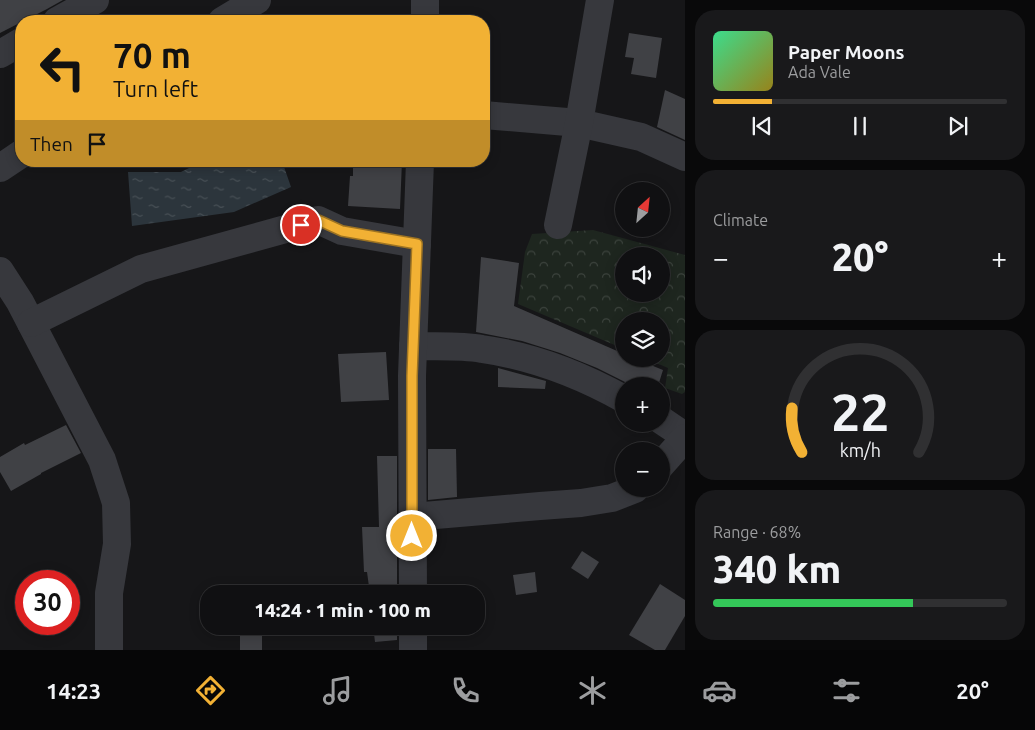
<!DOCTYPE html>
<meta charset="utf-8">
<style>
:root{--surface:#101012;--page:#19191b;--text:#f1f3f6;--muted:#9c9d9f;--line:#303032;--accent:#f2b134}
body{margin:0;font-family:Ubuntu,sans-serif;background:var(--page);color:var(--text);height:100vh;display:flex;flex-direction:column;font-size:19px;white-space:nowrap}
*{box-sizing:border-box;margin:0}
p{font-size:16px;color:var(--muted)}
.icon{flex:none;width:28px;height:28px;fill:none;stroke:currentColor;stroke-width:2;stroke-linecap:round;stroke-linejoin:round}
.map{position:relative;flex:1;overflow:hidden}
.details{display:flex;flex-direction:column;gap:10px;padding:10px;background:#09090a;width:350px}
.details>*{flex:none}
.hud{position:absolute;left:15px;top:15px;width:475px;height:152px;border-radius:20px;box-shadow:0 2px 12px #0003,0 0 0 1px var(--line);background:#f2b134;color:#111;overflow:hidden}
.needle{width:32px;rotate:27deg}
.fabs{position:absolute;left:615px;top:182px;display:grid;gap:10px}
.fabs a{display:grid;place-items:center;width:55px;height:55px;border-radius:50%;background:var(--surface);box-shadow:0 2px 12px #0003,0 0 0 1px var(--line);font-size:25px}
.speed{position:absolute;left:15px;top:570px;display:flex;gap:10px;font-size:25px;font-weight:700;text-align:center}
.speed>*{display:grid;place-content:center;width:65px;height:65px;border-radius:50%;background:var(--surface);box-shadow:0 2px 12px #0003,0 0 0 1px var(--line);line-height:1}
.speed .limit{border:8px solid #d22;background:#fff;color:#111}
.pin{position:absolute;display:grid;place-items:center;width:42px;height:42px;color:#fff;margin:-21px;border:2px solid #fff;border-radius:50%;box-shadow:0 1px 5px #0007}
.me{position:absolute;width:55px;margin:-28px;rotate:0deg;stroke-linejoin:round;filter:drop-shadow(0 0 4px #0008)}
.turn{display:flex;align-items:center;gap:18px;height:105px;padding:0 15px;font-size:22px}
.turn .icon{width:65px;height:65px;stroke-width:2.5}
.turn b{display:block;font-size:35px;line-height:42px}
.then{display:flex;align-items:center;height:48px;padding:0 15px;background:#0003;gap:10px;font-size:19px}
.big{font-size:38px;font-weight:800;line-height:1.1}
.details .card{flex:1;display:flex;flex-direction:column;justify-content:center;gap:8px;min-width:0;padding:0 18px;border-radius:20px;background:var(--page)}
.details .dial{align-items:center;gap:0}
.dial svg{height:130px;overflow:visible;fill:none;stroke:var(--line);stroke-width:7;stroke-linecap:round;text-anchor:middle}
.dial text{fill:var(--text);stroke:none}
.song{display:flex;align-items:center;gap:15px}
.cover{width:60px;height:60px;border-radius:8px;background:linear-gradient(135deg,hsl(150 70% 55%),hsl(50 70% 35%))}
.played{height:5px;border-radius:2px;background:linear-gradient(90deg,var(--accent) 20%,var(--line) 20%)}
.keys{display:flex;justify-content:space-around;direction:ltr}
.heat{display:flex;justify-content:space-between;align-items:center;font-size:28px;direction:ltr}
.charge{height:8px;border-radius:4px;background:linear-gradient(90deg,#34c759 68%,var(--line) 0)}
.trip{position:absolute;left:200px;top:585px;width:285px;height:50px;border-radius:20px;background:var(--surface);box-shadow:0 2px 12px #0003,0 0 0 1px var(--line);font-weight:800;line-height:50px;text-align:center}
.dock{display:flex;height:80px;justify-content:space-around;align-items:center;background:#060607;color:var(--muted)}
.dock .icon{width:35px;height:35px}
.dock .current{color:var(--accent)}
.dock b{font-size:22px;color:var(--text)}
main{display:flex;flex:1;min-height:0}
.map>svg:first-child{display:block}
.park{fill:url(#park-crowns);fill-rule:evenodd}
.water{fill:url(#water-ripples)}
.building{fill:#404145}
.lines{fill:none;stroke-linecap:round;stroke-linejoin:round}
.minor{stroke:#37383d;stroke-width:28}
.route-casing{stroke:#9d7322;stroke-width:12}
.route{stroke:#f2b134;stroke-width:9}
</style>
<main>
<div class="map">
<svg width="685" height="650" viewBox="0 0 685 650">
<defs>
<pattern id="park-crowns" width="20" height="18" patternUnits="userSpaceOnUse" patternTransform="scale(1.25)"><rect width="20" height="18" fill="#1e261f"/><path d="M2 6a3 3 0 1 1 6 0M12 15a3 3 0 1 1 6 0" fill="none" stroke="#3c433d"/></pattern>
<pattern id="water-ripples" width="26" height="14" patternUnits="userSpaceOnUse" patternTransform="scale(1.25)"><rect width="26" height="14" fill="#2c353c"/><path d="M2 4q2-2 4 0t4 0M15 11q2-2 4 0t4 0" fill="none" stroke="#485056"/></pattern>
</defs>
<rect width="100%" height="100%" fill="#161618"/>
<!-- park -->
<path class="park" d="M593,230l92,25v137l-3,2 -17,-6 3,-20 -21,-9h14v-38h-37v28l-106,-45 7,-52 7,-18zM624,256h37v38h-37z"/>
<!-- water -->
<path class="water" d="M203,161h79l9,26 -57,25 -102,14 -4,-54h53z"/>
<!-- building -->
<g class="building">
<path d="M0,0h63l-16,9 -47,24z"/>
<path d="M629,33l33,5 -6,40 -25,-4 3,-16 -9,-1z"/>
<path d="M665,90l20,9v41l-28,-13z"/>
<path d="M353,161h49l-2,48 -52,-3 2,-30h3z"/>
<path d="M481,257l38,6 -5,43 110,48v5h12l27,11 -5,16h-25l-36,-18 -37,-15 -38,-12 -46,-9z"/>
<path d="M386,352l3,48 -48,2 -3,-48z"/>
<path d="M498,368l48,13 -1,8 -47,-2z"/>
<path d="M66,425l15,28 -40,20v1l-30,17 -11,-19v-15l24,-14 1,2z"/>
<path d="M428,449h28l1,48 -29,3z"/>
<path d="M377,456h20v138h-27l-3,-22h-3l-2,-45h17z"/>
<path d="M582,551l17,11 -11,17 -17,-11z"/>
<path d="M535,572l2,20 -21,3 -3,-20z"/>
<path d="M660,584l25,16v16l-20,34h-10l-26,-15z"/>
<rect x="240" y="626" width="22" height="24"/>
<path d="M373,626h24v14l-22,2z"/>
</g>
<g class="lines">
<!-- minor -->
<g class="minor">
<path d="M57,21l38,-21"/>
<path d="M222,21l35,-21"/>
<path d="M425,21v-21"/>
<path d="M0,54l21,-12"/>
<path d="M484,115l95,8 62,14 44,20"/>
<path d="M0,168l21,-14"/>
<path d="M558,225l21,-102 21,-123"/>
<path d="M0,271l20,31 82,158 14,43 1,41 -8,49v57"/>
<path d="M31,323l110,-54 177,-49 24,11 75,13"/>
<path d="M413,346c22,1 47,-1 69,3 49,7 99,26 142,50"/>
<path d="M661,420l24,16"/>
<path d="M661,465l24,-27"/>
<path d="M412,517l128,-11 41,-3 31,-5 23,-9"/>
<path d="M413,594l-1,-218 8,-215"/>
<path d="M413,650v-24"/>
</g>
</g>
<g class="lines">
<defs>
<path id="route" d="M301,225l17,-5 24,11 75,13 -5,132v160"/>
</defs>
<!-- route casing -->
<use href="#route" class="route-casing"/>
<!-- route -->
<use href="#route" class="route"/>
</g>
</svg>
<div class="fabs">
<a><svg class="needle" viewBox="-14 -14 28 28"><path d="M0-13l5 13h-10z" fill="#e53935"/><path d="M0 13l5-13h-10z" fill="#9c9d9f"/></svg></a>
<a><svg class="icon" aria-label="sound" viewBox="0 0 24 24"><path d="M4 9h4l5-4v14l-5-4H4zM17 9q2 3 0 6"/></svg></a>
<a><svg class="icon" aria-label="layers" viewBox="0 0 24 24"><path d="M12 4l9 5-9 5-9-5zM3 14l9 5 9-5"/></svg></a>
<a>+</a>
<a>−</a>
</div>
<div class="speed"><div class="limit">30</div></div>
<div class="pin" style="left:301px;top:225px;background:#d93025"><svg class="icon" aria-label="arrive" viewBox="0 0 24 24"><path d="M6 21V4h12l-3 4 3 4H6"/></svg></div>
<svg class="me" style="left:412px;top:536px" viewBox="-20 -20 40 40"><circle r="17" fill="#f2b134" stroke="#fff" stroke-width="3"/><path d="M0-11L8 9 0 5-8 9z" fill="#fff"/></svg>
<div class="trip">14:24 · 1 min · 100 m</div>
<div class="hud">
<div class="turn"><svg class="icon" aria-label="left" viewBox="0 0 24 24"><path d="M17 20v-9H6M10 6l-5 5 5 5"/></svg><div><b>70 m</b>Turn left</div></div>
<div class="then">Then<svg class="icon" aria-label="arrive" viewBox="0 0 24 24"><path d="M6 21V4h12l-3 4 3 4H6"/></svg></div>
</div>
</div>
<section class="details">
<div class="card">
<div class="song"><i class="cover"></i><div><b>Paper Moons</b><p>Ada Vale</p></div></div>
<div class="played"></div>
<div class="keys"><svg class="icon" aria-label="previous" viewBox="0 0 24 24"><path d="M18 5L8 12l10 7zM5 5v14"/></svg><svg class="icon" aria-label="pause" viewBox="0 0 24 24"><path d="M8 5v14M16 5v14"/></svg><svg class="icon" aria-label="next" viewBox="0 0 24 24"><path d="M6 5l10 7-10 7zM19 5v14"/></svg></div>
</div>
<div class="card"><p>Climate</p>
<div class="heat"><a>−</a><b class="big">20°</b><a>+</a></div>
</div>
<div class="card dial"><svg viewBox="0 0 100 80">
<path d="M14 69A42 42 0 1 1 86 69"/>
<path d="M14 69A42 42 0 0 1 8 42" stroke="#f2b134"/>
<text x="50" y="56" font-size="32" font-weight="700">22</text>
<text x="50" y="72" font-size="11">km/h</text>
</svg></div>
<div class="card"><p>Range · 68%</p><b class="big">340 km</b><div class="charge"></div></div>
</section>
</main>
<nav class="dock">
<b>14:23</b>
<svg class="icon current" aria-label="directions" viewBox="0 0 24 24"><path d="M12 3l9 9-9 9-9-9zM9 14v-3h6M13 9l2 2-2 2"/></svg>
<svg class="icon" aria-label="music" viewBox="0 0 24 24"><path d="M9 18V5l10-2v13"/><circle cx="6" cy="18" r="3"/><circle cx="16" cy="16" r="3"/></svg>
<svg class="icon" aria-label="phone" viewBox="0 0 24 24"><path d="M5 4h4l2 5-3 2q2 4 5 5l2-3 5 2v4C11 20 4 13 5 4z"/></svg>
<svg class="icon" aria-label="climate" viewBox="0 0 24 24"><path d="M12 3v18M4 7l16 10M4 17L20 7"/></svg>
<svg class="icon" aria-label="car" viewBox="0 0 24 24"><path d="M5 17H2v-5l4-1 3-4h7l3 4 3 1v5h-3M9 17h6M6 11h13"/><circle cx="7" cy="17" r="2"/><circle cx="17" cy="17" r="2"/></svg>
<svg class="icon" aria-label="filters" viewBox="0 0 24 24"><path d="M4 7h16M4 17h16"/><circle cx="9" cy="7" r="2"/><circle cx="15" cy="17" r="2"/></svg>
<b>20°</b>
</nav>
